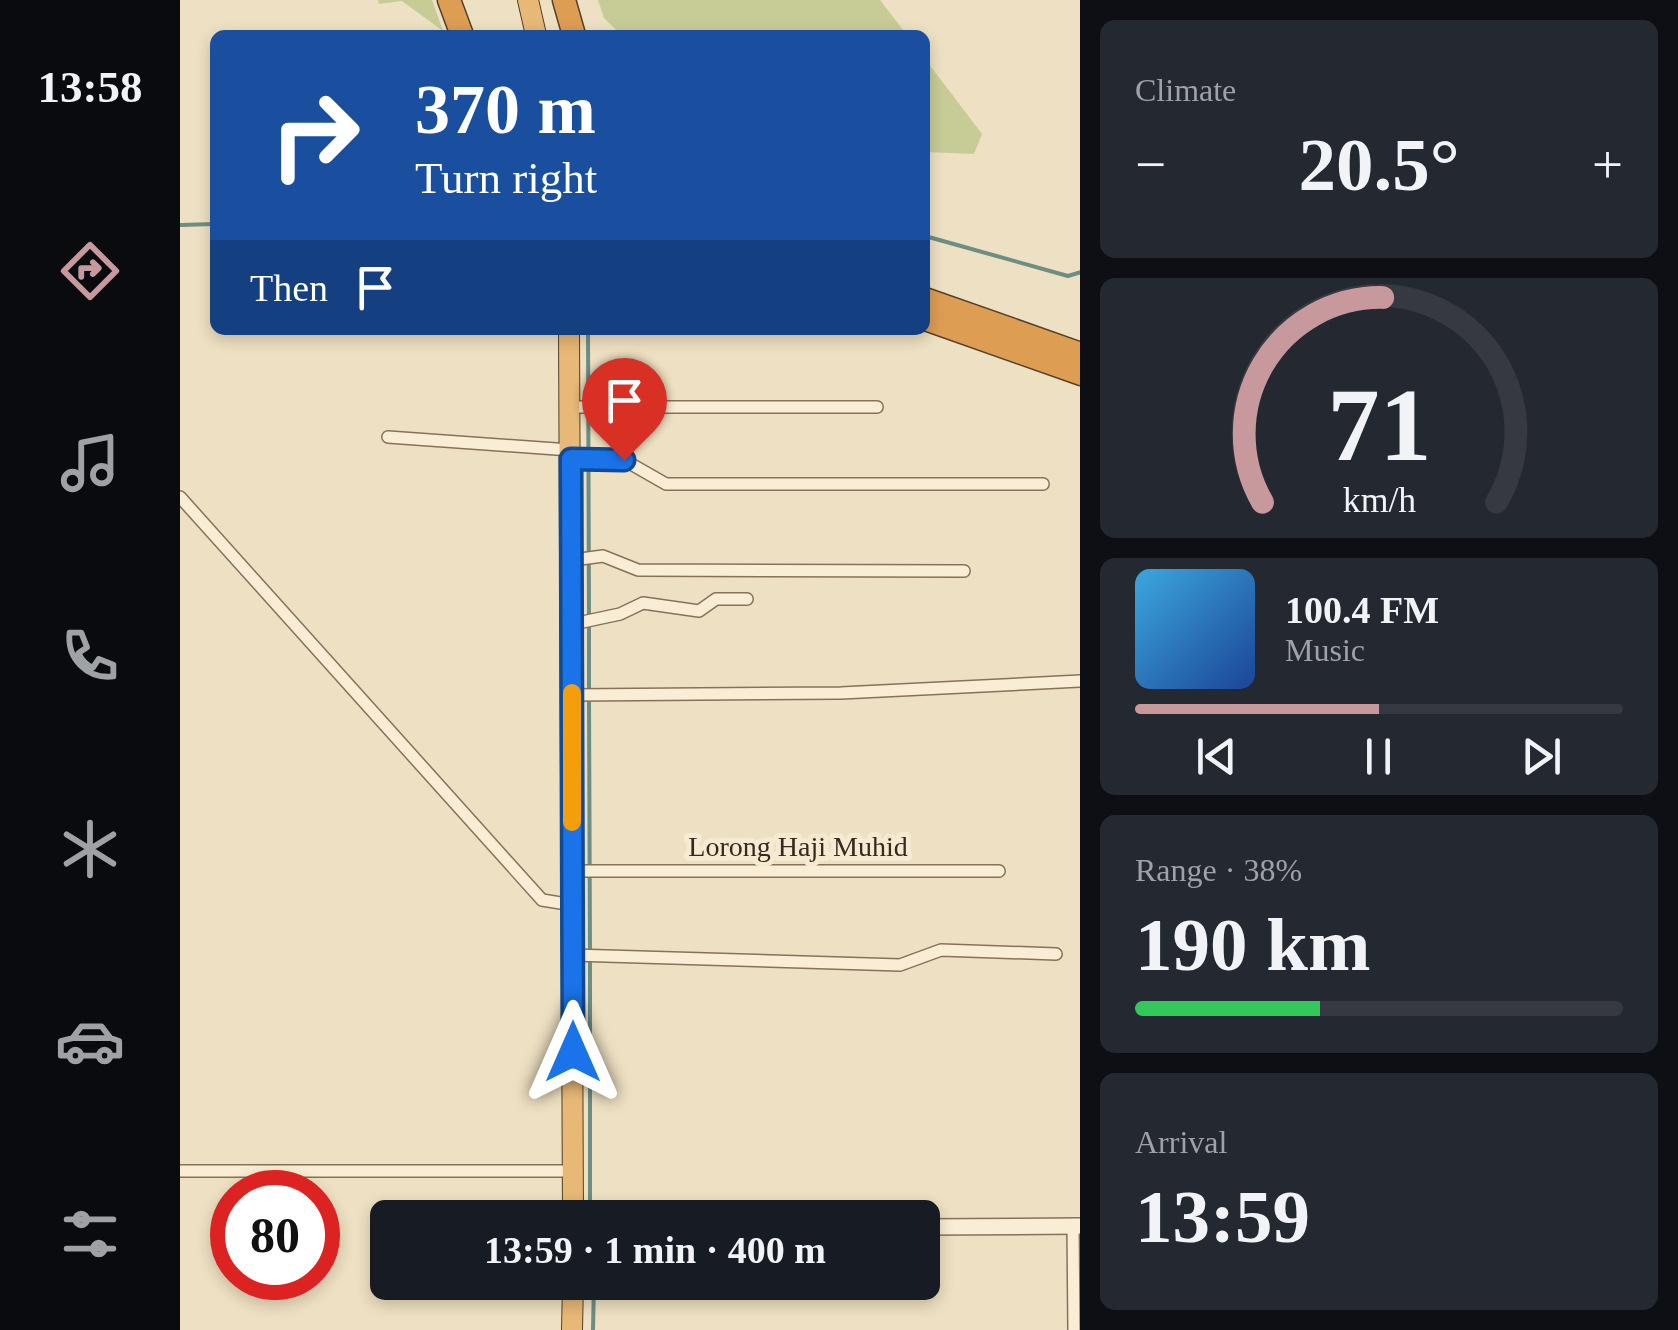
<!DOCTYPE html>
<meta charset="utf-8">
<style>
:root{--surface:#171b24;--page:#242831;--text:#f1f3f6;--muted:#9ea1a6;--line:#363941;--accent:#c8999c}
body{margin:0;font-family:Georgia,serif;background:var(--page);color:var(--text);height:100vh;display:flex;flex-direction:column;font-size:38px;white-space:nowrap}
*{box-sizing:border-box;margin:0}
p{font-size:32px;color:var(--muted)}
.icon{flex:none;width:55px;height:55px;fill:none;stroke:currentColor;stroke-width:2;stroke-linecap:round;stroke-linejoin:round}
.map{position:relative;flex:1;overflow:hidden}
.drawer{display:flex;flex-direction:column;gap:20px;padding:20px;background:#0d0f14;width:598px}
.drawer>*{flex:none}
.hud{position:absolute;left:30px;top:30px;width:720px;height:305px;border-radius:15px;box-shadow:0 5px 15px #0003;background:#1a4fa0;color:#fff;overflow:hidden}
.speed{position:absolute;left:30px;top:1170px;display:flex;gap:20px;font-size:50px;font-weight:700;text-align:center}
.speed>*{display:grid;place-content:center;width:130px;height:130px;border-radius:50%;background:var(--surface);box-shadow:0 5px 15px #0003;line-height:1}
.speed .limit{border:15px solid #d22;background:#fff;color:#111}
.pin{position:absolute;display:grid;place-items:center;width:85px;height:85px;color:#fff;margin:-102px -42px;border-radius:50% 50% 50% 0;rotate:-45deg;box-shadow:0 0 10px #0007}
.pin .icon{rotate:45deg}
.me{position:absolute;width:110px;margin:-55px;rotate:0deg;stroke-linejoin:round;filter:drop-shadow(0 0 8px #0008)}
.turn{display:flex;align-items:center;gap:35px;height:210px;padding:0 40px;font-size:45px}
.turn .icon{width:130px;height:130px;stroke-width:2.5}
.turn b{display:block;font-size:70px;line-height:85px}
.then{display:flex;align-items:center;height:95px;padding:0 40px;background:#0003;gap:20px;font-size:38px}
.big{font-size:75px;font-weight:700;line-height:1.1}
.drawer .card{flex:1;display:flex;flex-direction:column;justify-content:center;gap:15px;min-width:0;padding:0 35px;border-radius:15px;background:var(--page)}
.drawer .dial{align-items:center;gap:0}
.dial svg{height:260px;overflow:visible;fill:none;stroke:var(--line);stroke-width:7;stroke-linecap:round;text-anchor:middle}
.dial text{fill:var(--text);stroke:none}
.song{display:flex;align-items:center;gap:30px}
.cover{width:120px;height:120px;border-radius:15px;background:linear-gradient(135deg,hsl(200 70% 55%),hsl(220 70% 35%))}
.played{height:10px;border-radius:5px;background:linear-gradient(90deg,var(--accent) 50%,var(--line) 50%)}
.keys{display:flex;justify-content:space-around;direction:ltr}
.heat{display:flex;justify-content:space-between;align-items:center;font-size:55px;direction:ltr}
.charge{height:15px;border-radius:8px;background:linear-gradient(90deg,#34c759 38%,var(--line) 0)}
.trip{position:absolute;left:190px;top:1200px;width:570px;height:100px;border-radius:15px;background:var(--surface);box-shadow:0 5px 15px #0003;font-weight:700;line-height:100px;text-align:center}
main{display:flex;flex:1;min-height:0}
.tabs{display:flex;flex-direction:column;width:180px;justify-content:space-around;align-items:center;background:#090b0e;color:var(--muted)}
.tabs .icon{width:70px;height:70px}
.tabs .on{color:var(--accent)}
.tabs b{font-size:45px;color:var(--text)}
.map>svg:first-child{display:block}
.green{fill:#c7cc96}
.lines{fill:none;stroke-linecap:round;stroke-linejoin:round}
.stream{stroke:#6c8e85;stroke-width:4}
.minor-casing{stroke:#887159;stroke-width:14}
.tertiary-casing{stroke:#887159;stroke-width:18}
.trunk-casing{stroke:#553f2e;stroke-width:22}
.motorway-casing{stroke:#553f2e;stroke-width:25}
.minor{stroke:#f9edd5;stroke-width:11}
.tertiary{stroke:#f9edd5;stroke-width:15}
.trunk{stroke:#e7b876;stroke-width:20}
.motorway{stroke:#dd9d53;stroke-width:22}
.route-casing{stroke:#114b97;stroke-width:25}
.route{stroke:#1a73e8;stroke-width:18}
.slow{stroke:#f59e0b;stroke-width:18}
.labels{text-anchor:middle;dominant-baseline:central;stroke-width:10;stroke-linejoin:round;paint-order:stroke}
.street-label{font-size:28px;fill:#37291e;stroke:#f5ead2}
</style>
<main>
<nav class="tabs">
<b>13:58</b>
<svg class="icon on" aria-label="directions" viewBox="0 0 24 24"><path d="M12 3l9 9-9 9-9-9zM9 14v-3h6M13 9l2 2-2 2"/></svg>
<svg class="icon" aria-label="music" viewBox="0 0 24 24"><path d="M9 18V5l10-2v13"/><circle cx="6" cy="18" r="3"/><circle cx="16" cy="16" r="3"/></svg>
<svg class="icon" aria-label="phone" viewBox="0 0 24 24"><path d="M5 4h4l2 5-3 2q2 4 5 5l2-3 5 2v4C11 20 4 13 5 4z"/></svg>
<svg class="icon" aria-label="climate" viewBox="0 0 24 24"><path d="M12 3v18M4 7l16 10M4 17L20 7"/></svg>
<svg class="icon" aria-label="car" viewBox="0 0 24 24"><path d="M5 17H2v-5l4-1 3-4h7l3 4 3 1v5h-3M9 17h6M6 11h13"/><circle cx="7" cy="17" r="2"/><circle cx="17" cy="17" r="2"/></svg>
<svg class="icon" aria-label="filters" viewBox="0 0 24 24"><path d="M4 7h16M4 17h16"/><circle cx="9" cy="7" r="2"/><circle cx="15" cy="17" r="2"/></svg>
</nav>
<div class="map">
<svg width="901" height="1330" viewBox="0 0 901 1330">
<rect width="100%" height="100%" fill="#eee0c2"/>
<!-- green -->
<g class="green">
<path d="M198,0h54l11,31 -41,-30 -23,3z"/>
<path d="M418,0h282l27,35h-286l-17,-17z"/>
<path d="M745,59l57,75 -8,20 -49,-2z"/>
</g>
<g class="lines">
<!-- stream -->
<g class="stream">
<path d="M0,225l35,-1"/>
<path d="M745,236l143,40 13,-4"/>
<path d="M408,330l1,285"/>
<path d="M409,625v65"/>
<path d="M409,700l1,250"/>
<path d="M410,960v256"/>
<path d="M413,1330l1,-48"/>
</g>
<defs>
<g id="minor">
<path d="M389,407h308"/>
<path d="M208,437l182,13"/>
<path d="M391,459l53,1 42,24h377"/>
<path d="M0,497l362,403 31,5"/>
<path d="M393,560l30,-4 35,14 326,1"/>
<path d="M393,624l47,-10 23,-11 56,8 17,-12h31"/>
<path d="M392,695l269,-2 240,-12"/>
<path d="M392,871h427"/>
<path d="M393,955l327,10 41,-15 115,4"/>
<path d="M0,1171h392"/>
<path d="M329,1218l11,-5 52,-2"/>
<path d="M893,1226l1,104"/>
</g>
<path id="tertiary" d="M742,1227l159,-1"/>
<g id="trunk">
<path d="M348,0l8,35"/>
<path d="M389,330l4,888"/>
<path d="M392,1330l1,-48"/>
</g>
<g id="motorway">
<path d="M269,0l13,35"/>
<path d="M384,0l10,35"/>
<path d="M745,299l156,55"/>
<path d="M745,319l156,55"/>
</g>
</defs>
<!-- minor casing -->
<use href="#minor" class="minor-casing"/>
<!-- tertiary casing -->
<use href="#tertiary" class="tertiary-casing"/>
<!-- trunk casing -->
<use href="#trunk" class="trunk-casing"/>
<!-- motorway casing -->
<use href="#motorway" class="motorway-casing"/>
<!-- minor -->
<use href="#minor" class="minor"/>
<!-- tertiary -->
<use href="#tertiary" class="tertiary"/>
<!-- trunk -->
<use href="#trunk" class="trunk"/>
<!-- motorway -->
<use href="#motorway" class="motorway"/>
</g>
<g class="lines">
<defs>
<path id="route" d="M393,1052l-2,-593 53,1"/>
</defs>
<!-- route casing -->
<use href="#route" class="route-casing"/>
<!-- route -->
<use href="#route" class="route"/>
<!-- slow -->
<path class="slow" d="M392,822v-129"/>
</g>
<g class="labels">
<!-- street labels -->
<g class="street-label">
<text x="618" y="846">Lorong Haji Muhid</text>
</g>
</g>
</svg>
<div class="speed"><div class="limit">80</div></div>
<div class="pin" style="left:444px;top:460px;background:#d93025"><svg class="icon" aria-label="arrive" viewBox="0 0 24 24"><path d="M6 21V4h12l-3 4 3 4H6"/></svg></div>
<svg class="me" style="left:393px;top:1052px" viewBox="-20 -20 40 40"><path d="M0-17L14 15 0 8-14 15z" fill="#1a73e8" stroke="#fff" stroke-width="4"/></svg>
<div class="trip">13:59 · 1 min · 400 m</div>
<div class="hud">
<div class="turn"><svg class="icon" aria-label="right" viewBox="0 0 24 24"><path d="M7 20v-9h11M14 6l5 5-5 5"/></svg><div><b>370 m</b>Turn right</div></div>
<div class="then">Then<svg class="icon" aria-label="arrive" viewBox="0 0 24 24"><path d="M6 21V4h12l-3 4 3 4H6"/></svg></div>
</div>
</div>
<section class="drawer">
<div class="card"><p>Climate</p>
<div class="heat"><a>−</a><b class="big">20.5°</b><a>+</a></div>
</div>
<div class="card dial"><svg viewBox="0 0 100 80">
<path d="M14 69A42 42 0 1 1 86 69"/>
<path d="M14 69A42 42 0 0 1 51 6" stroke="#c8999c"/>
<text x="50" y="56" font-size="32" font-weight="700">71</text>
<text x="50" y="72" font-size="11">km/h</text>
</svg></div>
<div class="card">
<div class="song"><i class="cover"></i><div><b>100.4 FM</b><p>Music</p></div></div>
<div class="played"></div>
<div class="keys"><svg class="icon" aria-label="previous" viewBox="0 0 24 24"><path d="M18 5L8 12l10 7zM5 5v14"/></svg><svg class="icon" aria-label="pause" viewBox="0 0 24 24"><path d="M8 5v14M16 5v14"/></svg><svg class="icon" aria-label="next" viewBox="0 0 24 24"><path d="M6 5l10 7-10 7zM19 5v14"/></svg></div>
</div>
<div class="card"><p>Range · 38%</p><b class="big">190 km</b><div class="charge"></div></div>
<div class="card"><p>Arrival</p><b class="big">13:59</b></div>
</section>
</main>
